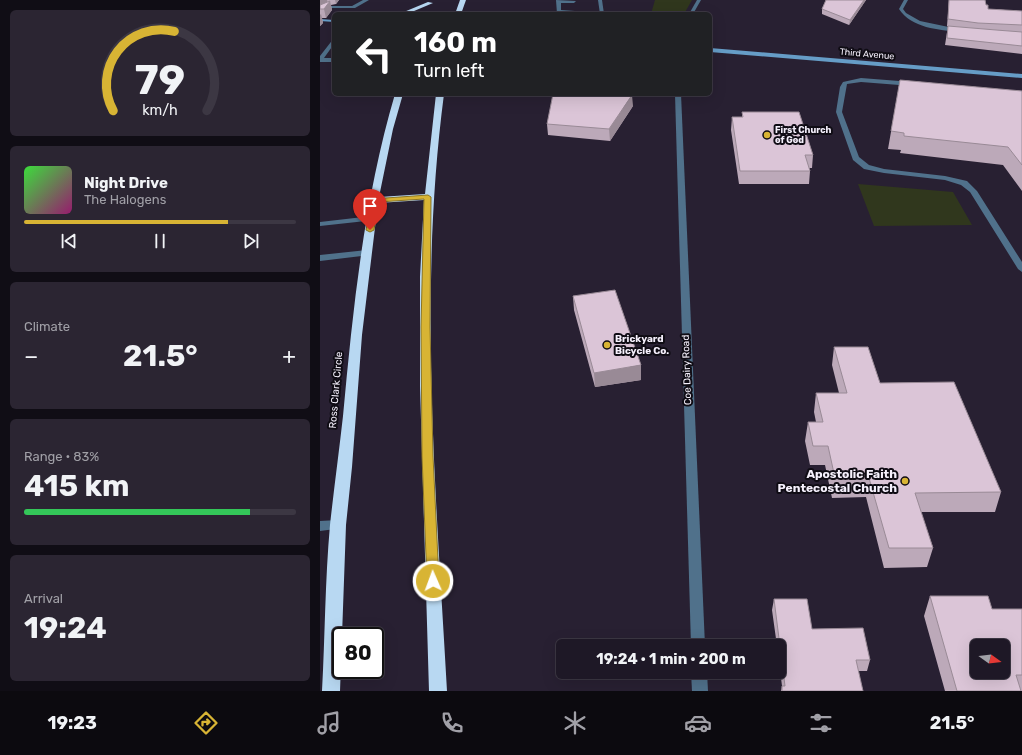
<!DOCTYPE html>
<meta charset="utf-8">
<style>
:root{--surface:#1e1826;--page:#2b2532;--text:#f1f3f6;--muted:#a1a0a7;--line:#3c3743;--accent:#d8b434}
body{margin:0;font-family:Rubik,sans-serif;background:var(--page);color:var(--text);height:100vh;display:flex;flex-direction:column;font-size:15px;white-space:nowrap}
*{box-sizing:border-box;margin:0}
p{font-size:13px;color:var(--muted)}
.icon{flex:none;width:22px;height:22px;fill:none;stroke:currentColor;stroke-width:2;stroke-linecap:round;stroke-linejoin:round}
.map{position:relative;flex:1;overflow:hidden}
.drawer{display:flex;flex-direction:column;gap:10px;padding:10px;background:#100d15;width:320px}
.drawer>*{flex:none}
.guide{position:absolute;left:12px;top:12px;width:380px;height:84px;border-radius:6px;box-shadow:0 4px 16px #0002,0 0 0 1px var(--line);background:#202124;color:#fff;overflow:hidden}
.needle{width:26px;rotate:105deg}
.tools{position:absolute;left:650px;top:639px;display:grid;gap:8px}
.tools a{display:grid;place-items:center;width:40px;height:40px;border-radius:6px;background:var(--surface);box-shadow:0 4px 16px #0002,0 0 0 1px var(--line);font-size:20px}
.speed{position:absolute;left:12px;top:627px;display:flex;gap:8px;font-size:20px;font-weight:700;text-align:center}
.speed>*{display:grid;place-content:center;width:52px;height:52px;border-radius:50%;background:var(--surface);box-shadow:0 4px 16px #0002,0 0 0 1px var(--line);line-height:1}
.speed .limit{border:2px solid #111;border-radius:6px;background:#fff;color:#111}
.pin{position:absolute;display:grid;place-items:center;width:34px;height:34px;color:#fff;margin:-41px -17px;border-radius:50% 50% 50% 0;rotate:-45deg;box-shadow:0 0 4px #0007}
.pin .icon{rotate:45deg}
.me{position:absolute;width:44px;margin:-22px;rotate:358deg;stroke-linejoin:round;filter:drop-shadow(0 0 3px #0008)}
.turn{display:flex;align-items:center;gap:14px;height:84px;padding:0 16px;font-size:18px}
.turn .icon{width:52px;height:52px;stroke-width:2.5}
.turn b{display:block;font-size:28px;line-height:34px}
.big{font-size:30px;font-weight:700;line-height:1.1}
.drawer .widget{flex:1;display:flex;flex-direction:column;justify-content:center;gap:6px;min-width:0;padding:0 14px;border-radius:6px;background:var(--page)}
.drawer .dial{align-items:center;gap:0}
.dial svg{height:104px;overflow:visible;fill:none;stroke:var(--line);stroke-width:7;stroke-linecap:round;text-anchor:middle}
.dial text{fill:var(--text);stroke:none}
.song{display:flex;align-items:center;gap:12px}
.cover{width:48px;height:48px;border-radius:6px;background:linear-gradient(135deg,hsl(120 70% 55%),hsl(320 70% 35%))}
.played{height:4px;border-radius:2px;background:linear-gradient(90deg,var(--accent) 75%,var(--line) 75%)}
.keys{display:flex;justify-content:space-around;direction:ltr}
.heat{display:flex;justify-content:space-between;align-items:center;font-size:22px;direction:ltr}
.charge{height:6px;border-radius:3px;background:linear-gradient(90deg,#34c759 83%,var(--line) 0)}
.trip{position:absolute;left:236px;top:639px;width:230px;height:40px;border-radius:6px;background:var(--surface);box-shadow:0 4px 16px #0002,0 0 0 1px var(--line);font-weight:700;line-height:40px;text-align:center}
.dock{display:flex;height:64px;justify-content:space-around;align-items:center;background:#0c0a0f;color:var(--muted)}
.dock .icon{width:28px;height:28px}
.dock .active{color:var(--accent)}
.dock b{font-size:18px;color:var(--text)}
main{display:flex;flex:1;min-height:0}
.map>svg:first-child{display:block}
.green{fill:#30371d}
.lines{fill:none;stroke-linecap:round;stroke-linejoin:round}
.lane{fill:#50718b;fill-rule:evenodd}
.street{fill:#50718b;fill-rule:evenodd}
.secondary{fill:#669dc7;fill-rule:evenodd}
.highway{fill:#b8d8f2;fill-rule:evenodd}
.wall{fill:#bca9b9}
.shaded-wall{fill:#998a96}
.building{fill:#dbc5d7;stroke:#998a96;fill-rule:evenodd}
.route{fill:#d8b434;stroke:#8c7522}
.poi-dot{fill:#d8b434;stroke:#0f0c14;stroke-width:1.5}
.labels{text-anchor:middle;dominant-baseline:central;stroke-width:4;stroke-linejoin:round;paint-order:stroke}
.far-street-label{font-size:9px;fill:#f6f1fd;stroke:#0f0c14}
.far-poi-label{font-size:9px;font-weight:bold;fill:#f6f1fd;stroke:#0f0c14;text-anchor:start}
.poi-label{font-size:10px;font-weight:bold;fill:#f6f1fd;stroke:#0f0c14;text-anchor:start}
.street-label{font-size:10px;fill:#f6f1fd;stroke:#0f0c14}
.near-poi-label{font-size:12px;font-weight:bold;fill:#f6f1fd;stroke:#0f0c14;text-anchor:end}
</style>
<main>
<section class="drawer">
<div class="widget dial"><svg viewBox="0 0 100 80">
<path d="M14 69A42 42 0 1 1 86 69"/>
<path d="M14 69A42 42 0 0 1 61 8" stroke="#d8b434"/>
<text x="50" y="56" font-size="32" font-weight="700">79</text>
<text x="50" y="72" font-size="11">km/h</text>
</svg></div>
<div class="widget">
<div class="song"><i class="cover"></i><div><b>Night Drive</b><p>The Halogens</p></div></div>
<div class="played"></div>
<div class="keys"><svg class="icon" aria-label="previous" viewBox="0 0 24 24"><path d="M18 5L8 12l10 7zM5 5v14"/></svg><svg class="icon" aria-label="pause" viewBox="0 0 24 24"><path d="M8 5v14M16 5v14"/></svg><svg class="icon" aria-label="next" viewBox="0 0 24 24"><path d="M6 5l10 7-10 7zM19 5v14"/></svg></div>
</div>
<div class="widget"><p>Climate</p>
<div class="heat"><a>−</a><b class="big">21.5°</b><a>+</a></div>
</div>
<div class="widget"><p>Range · 83%</p><b class="big">415 km</b><div class="charge"></div></div>
<div class="widget"><p>Arrival</p><b class="big">19:24</b></div>
</section>
<div class="map">
<svg width="702" height="691" viewBox="0 0 702 691">
<rect width="100%" height="100%" fill="#282032"/>
<!-- green -->
<g class="green">
<path d="M335,0h37l-8,14h-33z"/>
<path d="M538,184l95,8 19,33 -98,1z"/>
</g>
<g class="lines">
<!-- lane -->
<g class="lane">
<path d="M43,0h6l-14,8h-25l-10,5v-3l9,-4h23z"/>
<path d="M236,0l20,1 -2,2h-13v7l14,1 -18,3z"/>
<path d="M278,0h4l2,14h-4z"/>
<path d="M14,38v6l-10,14h10v4h-14v-6z"/>
<path d="M541,78l51,4 3,2 -3,2 -51,-4 -14,2 -5,28 17,45 10,8 15,4 61,7 22,5 10,10 45,71v10l-4,-3 -48,-77 -9,-7 -16,-5 -61,-7 -20,-4 -11,-9 -17,-48 4,-25 3,-5z"/>
<path d="M52,216l4,2 -1,2 -55,6v-4z"/>
<path d="M47,250l3,1 1,2 -1,2 -50,6v-6z"/>
<path d="M18,520l5,2 1,3 -1,3 -23,3v-10z"/>
</g>
<!-- street -->
<g class="street">
<path d="M377,0h4l-8,14h-4z"/>
<path d="M584,0h4l-5,9 3,4 14,8 43,9 -3,2c-21,-2 -49,-4 -61,-23z"/>
<path d="M355,94h6l24,552h-14z"/>
<path d="M371,672h16l1,19h-16z"/>
</g>
<!-- secondary -->
<g class="secondary">
<path d="M0,19l14,1v2l-14,-1z"/>
<path d="M390,48l312,26v4l-312,-26z"/>
</g>
<!-- highway -->
<g class="highway">
<path d="M140,0h6l-5,14h-6z"/>
<path d="M108,2l5,1 -26,11h-8z"/>
<path d="M75,94h8l-10,35 -14,68 46,-3 11,-100h8c-26,198 -8,399 3,597h-18l-9,-305v-109l4,-77 -46,3 -16,132 -10,132 -6,58 -6,166h-18c3,-55 3,-111 8,-166 4,-37 9,-73 13,-109 10,-108 21,-217 52,-322z"/>
</g>
</g>
<!-- wall -->
<g class="wall">
<path d="M0,0h19l-3,4 -5,1 1,5 -6,8h-4l1,5 -3,3z"/>
<path d="M506,0h40l-17,25 -27,-11v-5z"/>
<path d="M629,0h36l1,5 2,4 34,2v43l-77,-9 3,-19h-1z"/>
<path d="M580,80l122,11v100l-19,-26 -103,-12 1,-3 -13,-1z"/>
<path d="M313,106l-23,35 -62,-6 -1,-11z"/>
<path d="M422,112l71,43 -1,13h-3l1,3 -1,13h-70l-8,-54 1,-13h10z"/>
<path d="M253,296l68,84 -46,7 -21,-77z"/>
<path d="M514,347l46,36 121,109 -6,20h-74l12,36 -6,19 -43,1 -18,-71 -34,1 -7,-33h-15l-5,-24 3,-19h8l-2,-10 2,-19h23l-7,-28z"/>
<path d="M610,596l62,13h30v82h-77l-21,-75z"/>
<path d="M454,599l38,30 58,31 -3,11h-9l5,20h-82l1,-5 -3,-24v-16h-2l-5,-36z"/>
</g>
<!-- shaded-wall -->
<g class="shaded-wall">
<path d="M0,0h7l1,4 2,-3 2,9 -6,8 -2,-9 -4,-1z"/>
<path d="M15,0h4l-3,4z"/>
<path d="M544,0h2l-17,25 1,-5z"/>
<path d="M1,14l2,9 -3,3v-11z"/>
<path d="M312,95l1,11 -23,35 -1,-12z"/>
<path d="M321,365v15l-46,7 -1,-14z"/>
</g>
<!-- building -->
<g class="building">
<path d="M506,0h38l-14,20 -28,-11z"/>
<path d="M629,0h36l1,5h2v4l34,2v14l-44,-2 -30,-4z"/>
<path d="M10,1l-6,8h-4v-4z"/>
<path d="M628,26l48,4 26,2v14l-75,-8z"/>
<path d="M580,80l122,11v74l-14,-18 -104,-11v-3l-13,-2z"/>
<path d="M233,94h71l8,1 -23,34 -62,-5z"/>
<path d="M422,112h57l14,43h-8l5,16h-70l-8,-54h11z"/>
<path d="M295,290l26,75 -47,8 -21,-77z"/>
<path d="M514,347h34l12,36 74,-1 47,110 -86,1 18,55h-44l-20,-70h-34l-7,-32h-15l-5,-24h15l-7,-29h31z"/>
<path d="M610,596h58l4,13h30v66h-6l5,16h-64zM657,646h26v26h-26z"/>
<path d="M454,599h33l5,30 51,-1 7,32h-14l7,31h-81v-5h3z"/>
</g>
<!-- route -->
<path class="route" d="M108,195l3,2 -1,130 3,129 6,125 -2,4 -4,1 -4,-1 -2,-4 -5,-125 -1,-129 3,-128 -46,3 -4,28 -4,2 -4,-2 6,-31z"/>
<!-- markers -->
<g class="poi-dot">
<circle cx="447" cy="135" r="4"/>
<circle cx="287" cy="345" r="4"/>
<circle cx="585" cy="481" r="4"/>
</g>
<g class="labels">
<!-- far-street labels -->
<g class="far-street-label">
<text transform="translate(547 54) rotate(5)">Third Avenue</text>
</g>
<!-- far-poi labels -->
<g class="far-poi-label">
<text x="455" y="130">First Church<tspan x="455" dy="10">of God</tspan></text>
</g>
<!-- poi labels -->
<g class="poi-label">
<text x="295" y="339">Brickyard<tspan x="295" dy="12">Bicycle Co.</tspan></text>
</g>
<!-- street labels -->
<g class="street-label">
<text transform="translate(367 370) rotate(-92)">Coe Dairy Road</text>
<text transform="translate(16 390) rotate(-85)">Ross Clark Circle</text>
</g>
<!-- near-poi labels -->
<g class="near-poi-label">
<text x="577" y="474">Apostolic Faith<tspan x="577" dy="14">Pentecostal Church</tspan></text>
</g>
</g>
</svg>
<div class="tools">
<a><svg class="needle" viewBox="-14 -14 28 28"><path d="M0-13l5 13h-10z" fill="#e53935"/><path d="M0 13l5-13h-10z" fill="#a1a0a7"/></svg></a>
</div>
<div class="speed"><div class="limit">80</div></div>
<div class="pin" style="left:50px;top:230px;background:#d93025"><svg class="icon" aria-label="arrive" viewBox="0 0 24 24"><path d="M6 21V4h12l-3 4 3 4H6"/></svg></div>
<svg class="me" style="left:113px;top:581px" viewBox="-20 -20 40 40"><circle r="17" fill="#d8b434" stroke="#fff" stroke-width="3"/><path d="M0-11L8 9 0 5-8 9z" fill="#fff"/></svg>
<div class="trip">19:24 · 1 min · 200 m</div>
<div class="guide">
<div class="turn"><svg class="icon" aria-label="left" viewBox="0 0 24 24"><path d="M17 20v-9H6M10 6l-5 5 5 5"/></svg><div><b>160 m</b>Turn left</div></div>
</div>
</div>
</main>
<nav class="dock">
<b>19:23</b>
<svg class="icon active" aria-label="directions" viewBox="0 0 24 24"><path d="M12 3l9 9-9 9-9-9zM9 14v-3h6M13 9l2 2-2 2"/></svg>
<svg class="icon" aria-label="music" viewBox="0 0 24 24"><path d="M9 18V5l10-2v13"/><circle cx="6" cy="18" r="3"/><circle cx="16" cy="16" r="3"/></svg>
<svg class="icon" aria-label="phone" viewBox="0 0 24 24"><path d="M5 4h4l2 5-3 2q2 4 5 5l2-3 5 2v4C11 20 4 13 5 4z"/></svg>
<svg class="icon" aria-label="climate" viewBox="0 0 24 24"><path d="M12 3v18M4 7l16 10M4 17L20 7"/></svg>
<svg class="icon" aria-label="car" viewBox="0 0 24 24"><path d="M5 17H2v-5l4-1 3-4h7l3 4 3 1v5h-3M9 17h6M6 11h13"/><circle cx="7" cy="17" r="2"/><circle cx="17" cy="17" r="2"/></svg>
<svg class="icon" aria-label="filters" viewBox="0 0 24 24"><path d="M4 7h16M4 17h16"/><circle cx="9" cy="7" r="2"/><circle cx="15" cy="17" r="2"/></svg>
<b>21.5°</b>
</nav>
